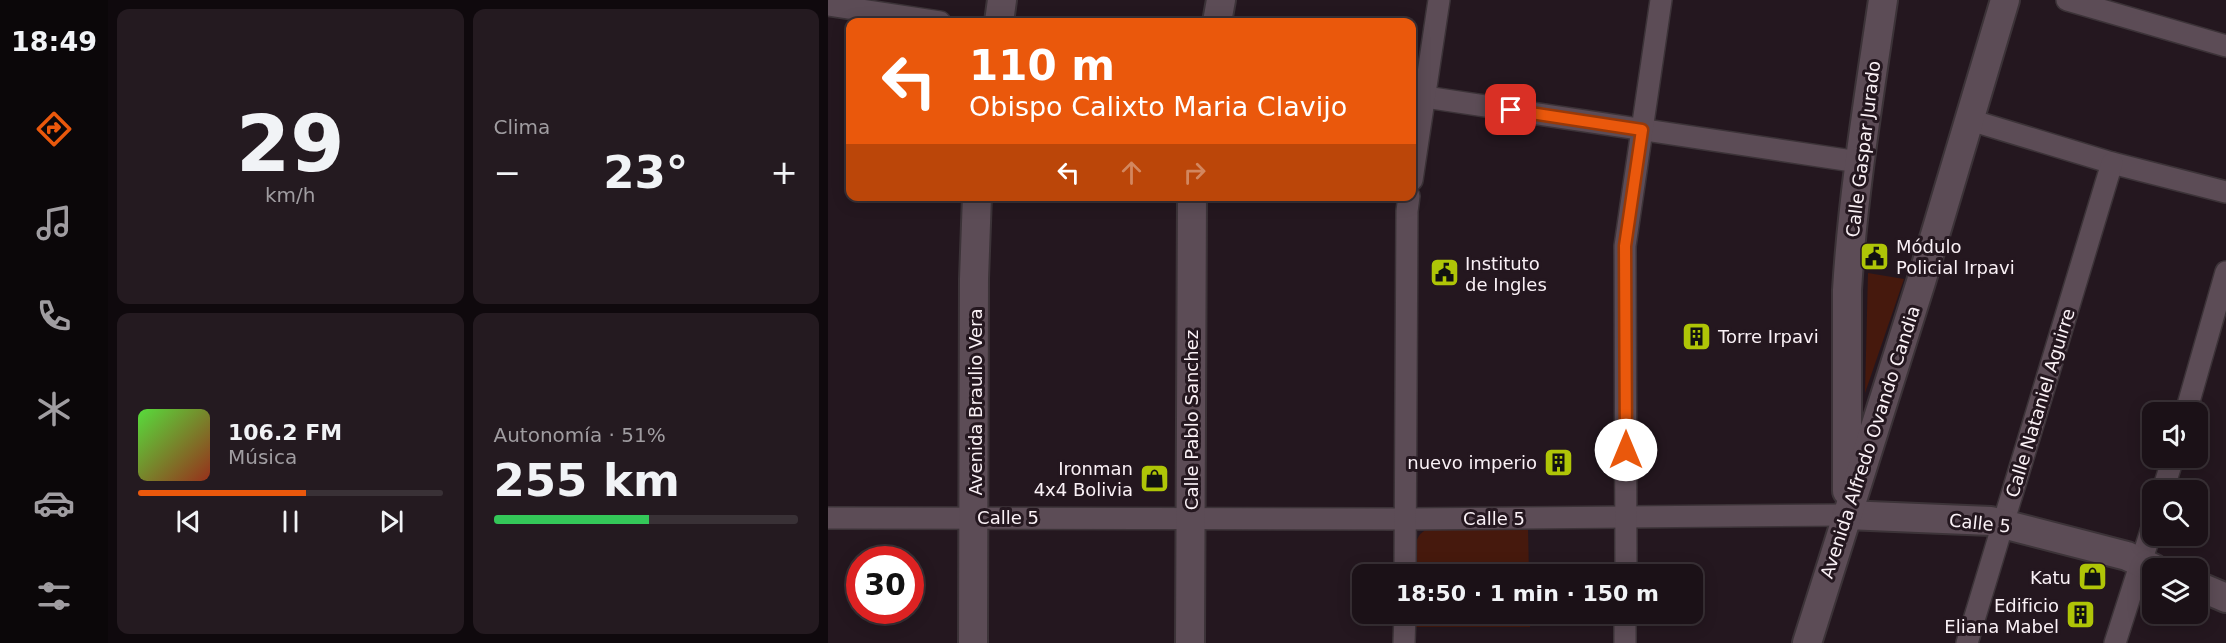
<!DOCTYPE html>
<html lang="es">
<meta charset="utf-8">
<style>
:root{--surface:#1b1117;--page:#241a20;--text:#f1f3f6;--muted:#a09da1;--line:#393136;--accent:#ea580c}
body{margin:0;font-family:"DejaVu Sans",sans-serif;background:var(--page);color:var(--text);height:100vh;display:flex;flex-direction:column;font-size:22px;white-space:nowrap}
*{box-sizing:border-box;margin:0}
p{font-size:20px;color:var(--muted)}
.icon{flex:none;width:33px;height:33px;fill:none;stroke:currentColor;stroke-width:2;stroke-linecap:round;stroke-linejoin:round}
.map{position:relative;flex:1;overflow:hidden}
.side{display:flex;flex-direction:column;gap:9px;padding:9px;background:#0f090d;width:720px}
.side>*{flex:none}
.banner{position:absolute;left:18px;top:18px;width:570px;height:183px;border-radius:12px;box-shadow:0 3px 15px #0003,0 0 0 2px var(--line);background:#ea580c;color:#fff;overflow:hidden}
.controls{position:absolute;left:1314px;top:402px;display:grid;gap:12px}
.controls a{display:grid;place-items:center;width:66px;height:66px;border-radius:12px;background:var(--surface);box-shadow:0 3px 15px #0003,0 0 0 2px var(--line);font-size:30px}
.speed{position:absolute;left:18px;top:546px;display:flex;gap:12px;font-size:30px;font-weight:700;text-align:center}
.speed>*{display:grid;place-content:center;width:78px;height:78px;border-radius:50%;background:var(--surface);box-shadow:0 3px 15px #0003,0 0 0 2px var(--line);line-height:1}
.speed .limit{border:9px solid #d22;background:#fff;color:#111}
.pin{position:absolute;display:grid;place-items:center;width:51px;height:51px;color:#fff;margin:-26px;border-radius:12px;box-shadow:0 3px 9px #0006}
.me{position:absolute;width:66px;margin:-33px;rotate:0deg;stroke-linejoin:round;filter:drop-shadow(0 0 4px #0008)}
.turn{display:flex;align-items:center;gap:21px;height:126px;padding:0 24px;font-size:27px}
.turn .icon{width:78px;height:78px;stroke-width:2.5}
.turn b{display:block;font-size:42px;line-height:51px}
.lanes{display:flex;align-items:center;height:57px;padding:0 24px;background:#0003;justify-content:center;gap:30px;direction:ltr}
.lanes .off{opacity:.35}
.big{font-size:45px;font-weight:700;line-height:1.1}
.side .card{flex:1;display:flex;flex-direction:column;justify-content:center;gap:9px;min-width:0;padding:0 21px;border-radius:12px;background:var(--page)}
.side .dial{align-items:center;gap:0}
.dial b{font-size:78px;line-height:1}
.song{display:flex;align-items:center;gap:18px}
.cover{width:72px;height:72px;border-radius:9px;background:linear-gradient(135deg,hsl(110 70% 55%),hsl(10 70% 35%))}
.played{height:6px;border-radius:3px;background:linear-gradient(90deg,var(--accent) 55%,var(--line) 55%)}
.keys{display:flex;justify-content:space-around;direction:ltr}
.heat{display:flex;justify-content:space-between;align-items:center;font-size:33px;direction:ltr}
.charge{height:9px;border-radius:4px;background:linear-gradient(90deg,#34c759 51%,var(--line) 0)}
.side .tiles{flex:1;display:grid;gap:9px;grid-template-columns:repeat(2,1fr)}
.trip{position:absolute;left:524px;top:564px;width:351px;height:60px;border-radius:12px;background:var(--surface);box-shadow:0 3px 15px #0003,0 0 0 2px var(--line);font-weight:700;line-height:60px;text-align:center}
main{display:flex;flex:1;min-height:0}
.tab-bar{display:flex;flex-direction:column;width:108px;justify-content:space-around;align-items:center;background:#0b0709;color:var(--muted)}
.tab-bar .icon{width:42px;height:42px}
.tab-bar .on{color:var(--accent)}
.tab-bar b{font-size:27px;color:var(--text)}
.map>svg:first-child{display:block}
.green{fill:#46190d}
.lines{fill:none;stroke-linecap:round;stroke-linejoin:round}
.minor-casing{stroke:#3c3338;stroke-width:24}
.secondary-casing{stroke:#3c3338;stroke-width:32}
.minor{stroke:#5c4c56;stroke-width:21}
.secondary{stroke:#5c4c56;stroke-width:28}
.route-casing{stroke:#983908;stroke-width:15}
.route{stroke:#ea580c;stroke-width:10}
.labels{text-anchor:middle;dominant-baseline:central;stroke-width:6;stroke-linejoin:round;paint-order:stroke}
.street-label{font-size:18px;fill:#faf1f6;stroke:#24171f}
.poi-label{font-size:18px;fill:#faf1f6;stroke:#24171f;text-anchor:end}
</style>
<main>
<nav class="tab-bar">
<b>18:49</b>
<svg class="icon on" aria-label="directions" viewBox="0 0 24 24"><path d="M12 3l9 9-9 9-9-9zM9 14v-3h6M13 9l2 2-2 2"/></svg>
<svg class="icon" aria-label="music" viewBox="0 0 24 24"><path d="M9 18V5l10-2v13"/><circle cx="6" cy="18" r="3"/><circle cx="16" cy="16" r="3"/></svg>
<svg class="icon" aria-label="phone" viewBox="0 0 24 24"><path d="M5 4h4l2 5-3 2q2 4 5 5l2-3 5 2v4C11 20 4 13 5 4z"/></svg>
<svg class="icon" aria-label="climate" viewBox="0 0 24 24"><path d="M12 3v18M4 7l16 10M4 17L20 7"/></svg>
<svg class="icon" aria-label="car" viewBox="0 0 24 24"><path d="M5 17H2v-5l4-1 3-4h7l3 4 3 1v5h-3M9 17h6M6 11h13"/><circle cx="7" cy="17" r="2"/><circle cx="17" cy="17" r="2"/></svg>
<svg class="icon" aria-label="filters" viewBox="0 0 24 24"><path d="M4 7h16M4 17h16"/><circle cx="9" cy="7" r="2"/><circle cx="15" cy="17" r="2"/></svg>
</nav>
<section class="side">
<div class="tiles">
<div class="card dial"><b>29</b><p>km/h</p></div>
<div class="card"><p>Clima</p>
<div class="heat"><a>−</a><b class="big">23°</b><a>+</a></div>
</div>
<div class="card">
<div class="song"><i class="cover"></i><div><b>106.2 FM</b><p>Música</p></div></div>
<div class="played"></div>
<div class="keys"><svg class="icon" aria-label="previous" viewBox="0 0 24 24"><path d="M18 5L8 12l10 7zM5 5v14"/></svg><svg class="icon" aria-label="pause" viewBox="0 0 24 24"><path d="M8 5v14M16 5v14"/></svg><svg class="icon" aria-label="next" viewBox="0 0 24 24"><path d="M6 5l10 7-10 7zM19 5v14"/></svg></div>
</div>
<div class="card"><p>Autonomía · 51%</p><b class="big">255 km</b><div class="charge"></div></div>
</div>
</section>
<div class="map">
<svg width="1398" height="643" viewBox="0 0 1398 643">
<rect width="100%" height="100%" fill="#24171f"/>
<!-- green -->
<g class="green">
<path d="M1040,273l36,6 -39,114z"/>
<path d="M601,529h99l1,45h-114c1,-15 -5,-40 14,-45z"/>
<rect x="587" y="614" width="115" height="13"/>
</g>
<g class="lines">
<defs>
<g id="minor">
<path d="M1239,0l159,46"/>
<path d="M0,5l112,17"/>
<path d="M584,95l447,67"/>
<path d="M1142,120l142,43 114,29"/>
<path d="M584,180l27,-180"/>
<path d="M1358,412l40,-140"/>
<path d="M1335,490l10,-32"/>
<path d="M0,518l577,1 441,-4"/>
<path d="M577,574l2,-363 2,-15"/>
<path d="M798,574l-1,-328 36,-246"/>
<path d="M576,643l1,-29"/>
<path d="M797,643v-29"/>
<path d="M1139,643l145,-480"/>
<path d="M1287,643l37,-115"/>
</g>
<g id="secondary">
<path d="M171,22l3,-22"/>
<path d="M389,22l4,-22"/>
<path d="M1019,491v-201c6,-97 22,-194 36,-290"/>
<path d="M1018,515l145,6 136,35 26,12"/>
<path d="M1370,586l28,12"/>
<path d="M145,643l1,-364 3,-83"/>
<path d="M362,643l2,-447"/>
<path d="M979,643l114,-361 84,-282"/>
</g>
</defs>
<!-- minor casing -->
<use href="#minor" class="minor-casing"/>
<!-- secondary casing -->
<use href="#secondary" class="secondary-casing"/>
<!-- minor -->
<use href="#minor" class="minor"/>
<!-- secondary -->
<use href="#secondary" class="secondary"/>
</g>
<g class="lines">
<defs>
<path id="route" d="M683,110l131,20 -17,116 1,204"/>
</defs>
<!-- route casing -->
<use href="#route" class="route-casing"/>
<!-- route -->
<use href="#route" class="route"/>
</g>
<!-- icons -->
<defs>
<symbol id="civic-square" viewBox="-11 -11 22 22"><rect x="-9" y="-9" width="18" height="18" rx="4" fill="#afc507" stroke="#24171f"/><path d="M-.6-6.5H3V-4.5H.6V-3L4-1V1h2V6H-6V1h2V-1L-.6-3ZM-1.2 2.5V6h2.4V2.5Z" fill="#111"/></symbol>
<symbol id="building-square" viewBox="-11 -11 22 22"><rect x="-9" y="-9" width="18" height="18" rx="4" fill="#afc507" stroke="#24171f"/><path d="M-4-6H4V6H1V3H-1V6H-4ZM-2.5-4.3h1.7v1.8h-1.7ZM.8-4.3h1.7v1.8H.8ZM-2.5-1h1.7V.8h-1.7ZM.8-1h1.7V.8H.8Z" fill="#111"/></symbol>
<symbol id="shop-square" viewBox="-11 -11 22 22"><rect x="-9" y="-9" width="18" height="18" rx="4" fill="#afc507" stroke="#24171f"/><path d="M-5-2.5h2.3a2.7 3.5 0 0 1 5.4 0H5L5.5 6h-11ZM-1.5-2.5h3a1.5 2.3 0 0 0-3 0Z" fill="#111"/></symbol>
</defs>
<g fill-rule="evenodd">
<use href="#civic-square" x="1030" y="240" width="33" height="33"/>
<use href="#civic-square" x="600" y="256" width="33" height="33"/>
<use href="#building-square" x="852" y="320" width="33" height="33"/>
<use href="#building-square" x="714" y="446" width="33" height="33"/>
<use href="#shop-square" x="310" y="462" width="33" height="33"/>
<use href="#shop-square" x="1248" y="560" width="33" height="33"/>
<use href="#building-square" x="1236" y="598" width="33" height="33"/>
</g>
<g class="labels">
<!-- street labels -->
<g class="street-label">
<text transform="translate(1035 149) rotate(-83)">Calle Gaspar Jurado</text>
<text transform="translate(147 402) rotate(-90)">Avenida Braulio Vera</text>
<text transform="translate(1212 403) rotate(-73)">Calle Nataniel Aguirre</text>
<text transform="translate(363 420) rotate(-90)">Calle Pablo Sanchez</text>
<text transform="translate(1042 442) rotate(-72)">Avenida Alfredo Ovando Candia</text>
<text x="180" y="517">Calle 5</text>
<text x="666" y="518">Calle 5</text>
<text transform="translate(1152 523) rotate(6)">Calle 5</text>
</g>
<!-- poi labels -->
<g class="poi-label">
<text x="1068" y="246" text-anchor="start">Módulo<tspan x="1068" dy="21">Policial Irpavi</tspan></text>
<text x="637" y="263" text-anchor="start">Instituto<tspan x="637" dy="21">de Ingles</tspan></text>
<text x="890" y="336" text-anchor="start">Torre Irpavi</text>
<text x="709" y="462">nuevo imperio</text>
<text x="305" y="468">Ironman<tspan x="305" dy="21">4x4 Bolivia</tspan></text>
<text x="1243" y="577">Katu</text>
<text x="1231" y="605">Edificio<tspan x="1231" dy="21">Eliana Mabel</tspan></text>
</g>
</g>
</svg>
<div class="controls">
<a><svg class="icon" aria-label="sound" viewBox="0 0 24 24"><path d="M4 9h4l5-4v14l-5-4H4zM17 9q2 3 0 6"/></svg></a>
<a><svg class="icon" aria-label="search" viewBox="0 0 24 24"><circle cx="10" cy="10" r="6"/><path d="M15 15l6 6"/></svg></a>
<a><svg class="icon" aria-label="layers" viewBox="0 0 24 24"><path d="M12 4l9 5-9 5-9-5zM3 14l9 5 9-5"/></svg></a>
</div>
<div class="speed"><div class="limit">30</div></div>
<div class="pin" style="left:683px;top:110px;background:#d93025"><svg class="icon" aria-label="arrive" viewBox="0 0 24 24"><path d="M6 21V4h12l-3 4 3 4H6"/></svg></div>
<svg class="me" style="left:798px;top:450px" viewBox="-20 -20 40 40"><circle r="19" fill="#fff"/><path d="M0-13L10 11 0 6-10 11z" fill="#ea580c"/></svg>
<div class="trip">18:50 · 1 min · 150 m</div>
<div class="banner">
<div class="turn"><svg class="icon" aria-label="left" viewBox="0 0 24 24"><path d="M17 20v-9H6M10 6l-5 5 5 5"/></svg><div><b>110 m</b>Obispo Calixto Maria Clavijo</div></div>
<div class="lanes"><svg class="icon" aria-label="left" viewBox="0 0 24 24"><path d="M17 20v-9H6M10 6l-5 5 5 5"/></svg><svg class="icon off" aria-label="ahead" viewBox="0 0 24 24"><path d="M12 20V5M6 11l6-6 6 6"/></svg><svg class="icon off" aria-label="right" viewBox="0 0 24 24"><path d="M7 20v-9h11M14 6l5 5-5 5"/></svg></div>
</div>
</div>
</main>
